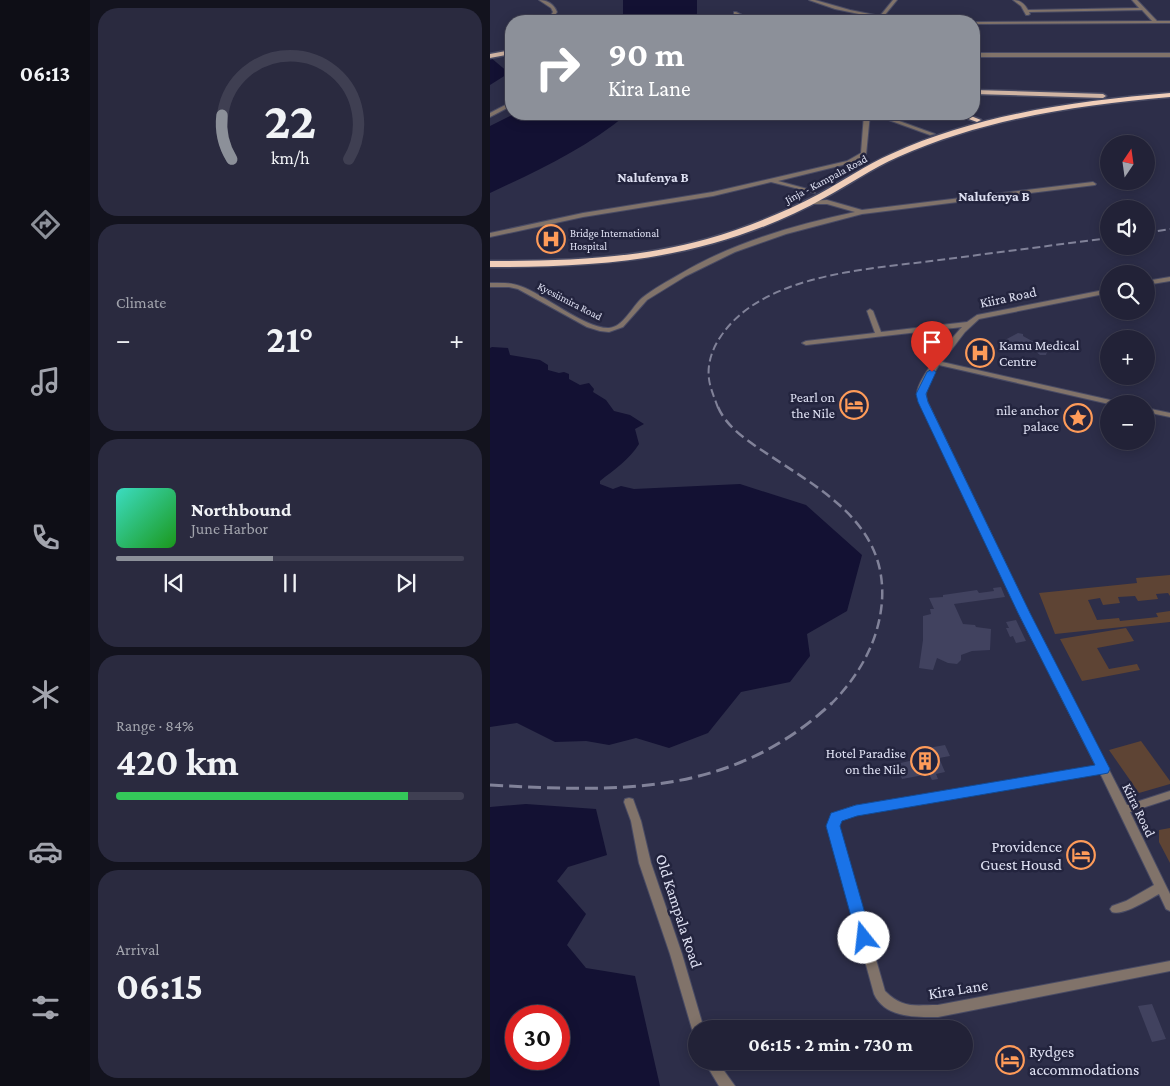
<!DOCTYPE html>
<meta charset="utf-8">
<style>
:root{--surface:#222237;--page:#2a2a3f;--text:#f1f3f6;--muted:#a2a4ad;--line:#3f3f52;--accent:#8c9099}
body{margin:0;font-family:"Crimson Pro",serif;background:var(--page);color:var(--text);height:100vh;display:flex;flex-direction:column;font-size:19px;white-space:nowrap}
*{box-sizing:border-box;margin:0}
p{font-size:16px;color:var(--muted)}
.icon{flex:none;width:28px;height:28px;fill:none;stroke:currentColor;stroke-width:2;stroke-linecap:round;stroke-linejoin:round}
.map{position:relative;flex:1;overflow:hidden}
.sheet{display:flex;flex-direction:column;gap:8px;padding:8px;background:#13131e;width:400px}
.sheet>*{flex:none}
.hud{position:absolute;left:15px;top:15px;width:475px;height:105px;border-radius:20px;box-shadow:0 2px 12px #0003,0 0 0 1px var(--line);background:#8c9099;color:#fff;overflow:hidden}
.needle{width:32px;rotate:13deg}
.buttons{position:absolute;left:610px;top:135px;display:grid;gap:10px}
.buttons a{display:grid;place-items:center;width:55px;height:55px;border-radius:50%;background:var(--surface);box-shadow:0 2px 12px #0003,0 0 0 1px var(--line);font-size:25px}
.speed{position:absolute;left:15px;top:1005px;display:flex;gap:10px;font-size:25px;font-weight:700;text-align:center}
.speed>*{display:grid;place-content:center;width:65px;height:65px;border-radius:50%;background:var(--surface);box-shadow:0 2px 12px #0003,0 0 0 1px var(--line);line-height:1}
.speed .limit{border:8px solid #d22;background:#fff;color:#111}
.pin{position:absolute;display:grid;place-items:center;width:42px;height:42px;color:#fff;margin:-51px -21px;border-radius:50% 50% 50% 0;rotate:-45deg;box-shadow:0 0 5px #0007}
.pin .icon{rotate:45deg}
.me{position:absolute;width:55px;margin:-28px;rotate:344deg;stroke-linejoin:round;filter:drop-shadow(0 0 4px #0008)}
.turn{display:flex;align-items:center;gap:18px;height:105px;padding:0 20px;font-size:22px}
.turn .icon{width:65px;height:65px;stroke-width:2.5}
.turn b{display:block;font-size:35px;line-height:42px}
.big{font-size:38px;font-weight:700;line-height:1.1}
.sheet .tile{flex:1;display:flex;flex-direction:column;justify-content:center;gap:8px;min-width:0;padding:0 18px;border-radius:20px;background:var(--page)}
.sheet .dial{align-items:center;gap:0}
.dial svg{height:130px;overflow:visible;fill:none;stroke:var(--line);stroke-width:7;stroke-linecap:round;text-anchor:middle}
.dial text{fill:var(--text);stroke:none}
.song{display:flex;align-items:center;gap:15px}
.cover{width:60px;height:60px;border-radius:8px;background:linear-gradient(135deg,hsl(170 70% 55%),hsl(120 70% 35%))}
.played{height:5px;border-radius:2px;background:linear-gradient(90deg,var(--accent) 45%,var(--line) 45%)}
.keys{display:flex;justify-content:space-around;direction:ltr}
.heat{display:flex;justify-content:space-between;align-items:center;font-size:28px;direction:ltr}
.charge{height:8px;border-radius:4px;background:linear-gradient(90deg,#34c759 84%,var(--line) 0)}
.trip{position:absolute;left:198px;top:1020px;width:285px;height:50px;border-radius:25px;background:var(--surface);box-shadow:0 2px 12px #0003,0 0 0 1px var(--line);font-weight:700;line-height:50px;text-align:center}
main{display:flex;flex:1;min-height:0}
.tabs{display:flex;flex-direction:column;width:90px;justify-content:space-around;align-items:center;background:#0e0e16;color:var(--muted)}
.tabs .icon{width:35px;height:35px}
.tabs .selected{color:var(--accent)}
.tabs b{font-size:22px;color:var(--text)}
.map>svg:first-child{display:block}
.green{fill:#5e4434}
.water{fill:#131133;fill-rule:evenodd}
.building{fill:#41425f}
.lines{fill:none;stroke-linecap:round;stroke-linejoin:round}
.minor-casing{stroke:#494b64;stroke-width:2}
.major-casing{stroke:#494b64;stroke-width:3}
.highway-casing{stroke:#494b64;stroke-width:3}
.minor{fill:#81736a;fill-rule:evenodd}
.major{fill:#d0b4a3;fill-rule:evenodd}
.highway{fill:#f0ceb9;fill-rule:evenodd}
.rail-far2{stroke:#818299;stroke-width:2;stroke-dasharray:8 4;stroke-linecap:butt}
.rail-far1{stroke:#818299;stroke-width:2.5;stroke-dasharray:10 5;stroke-linecap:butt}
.rail{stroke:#818299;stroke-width:3;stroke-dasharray:13 6;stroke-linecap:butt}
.route{fill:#1a73e8;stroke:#114b97}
.labels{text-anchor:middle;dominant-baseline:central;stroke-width:5;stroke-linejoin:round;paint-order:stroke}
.far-street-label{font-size:11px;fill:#dfe1f3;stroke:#23243e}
.far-poi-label{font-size:11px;fill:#dfe1f3;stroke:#23243e;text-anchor:start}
.far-quarter-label{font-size:14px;font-weight:bold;fill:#dfe1f3;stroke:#23243e}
.street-label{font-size:14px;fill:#dfe1f3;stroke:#23243e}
.poi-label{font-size:14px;fill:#dfe1f3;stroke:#23243e;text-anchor:end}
.near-poi-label{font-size:16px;fill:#dfe1f3;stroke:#23243e;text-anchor:end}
.near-street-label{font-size:16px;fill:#dfe1f3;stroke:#23243e}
</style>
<main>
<nav class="tabs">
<b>06:13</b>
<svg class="icon selected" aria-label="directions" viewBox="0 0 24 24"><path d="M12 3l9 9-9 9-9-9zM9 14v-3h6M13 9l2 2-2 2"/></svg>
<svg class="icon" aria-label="music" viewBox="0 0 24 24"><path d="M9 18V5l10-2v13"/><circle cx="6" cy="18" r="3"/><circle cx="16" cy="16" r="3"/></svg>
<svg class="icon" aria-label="phone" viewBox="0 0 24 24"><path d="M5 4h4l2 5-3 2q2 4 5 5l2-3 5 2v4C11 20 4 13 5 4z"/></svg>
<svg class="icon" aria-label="climate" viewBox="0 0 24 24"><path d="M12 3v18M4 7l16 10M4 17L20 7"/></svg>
<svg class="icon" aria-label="car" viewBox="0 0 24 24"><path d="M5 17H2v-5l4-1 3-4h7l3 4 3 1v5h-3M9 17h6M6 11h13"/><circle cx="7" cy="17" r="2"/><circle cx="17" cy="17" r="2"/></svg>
<svg class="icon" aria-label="filters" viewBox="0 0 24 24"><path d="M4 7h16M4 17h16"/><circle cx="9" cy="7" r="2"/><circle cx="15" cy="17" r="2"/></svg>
</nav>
<section class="sheet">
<div class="tile dial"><svg viewBox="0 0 100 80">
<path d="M14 69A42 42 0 1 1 86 69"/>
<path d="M14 69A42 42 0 0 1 8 42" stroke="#8c9099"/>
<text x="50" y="56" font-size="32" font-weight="700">22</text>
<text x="50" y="72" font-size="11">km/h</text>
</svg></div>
<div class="tile"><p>Climate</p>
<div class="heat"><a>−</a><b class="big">21°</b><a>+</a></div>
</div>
<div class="tile">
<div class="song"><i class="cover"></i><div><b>Northbound</b><p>June Harbor</p></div></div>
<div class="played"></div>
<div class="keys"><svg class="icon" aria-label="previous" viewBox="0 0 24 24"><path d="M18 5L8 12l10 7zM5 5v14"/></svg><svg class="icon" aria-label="pause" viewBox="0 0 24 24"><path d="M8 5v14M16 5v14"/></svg><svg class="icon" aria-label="next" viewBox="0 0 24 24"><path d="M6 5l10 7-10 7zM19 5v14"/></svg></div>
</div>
<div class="tile"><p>Range · 84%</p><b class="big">420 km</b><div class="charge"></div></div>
<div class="tile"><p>Arrival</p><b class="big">06:15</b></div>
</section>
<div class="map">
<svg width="680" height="1086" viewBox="0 0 680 1086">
<rect width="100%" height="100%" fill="#2d2e49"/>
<!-- green -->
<g class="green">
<path d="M680,575v21l-2,-3 -12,1 2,5 -20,2 -3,-5 -17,1 2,6 -17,2 -3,-7 -12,2 9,20 22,-2 1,3 38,-4 -2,-4 14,-2v11l-115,12 -16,-41 98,-10 -1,-5z"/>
<path d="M636,628l8,13 -37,7 12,21 28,-5 3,6 -58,11 -22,-42z"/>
<path d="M651,741l29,40v3l-31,9 -30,-43z"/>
<path d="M680,828v35l-11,-21v-12z"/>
</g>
<!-- water -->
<g class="water">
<path d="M133,0h74v13l-2,8h-75l3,-7z"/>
<path d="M0,57l19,16 -19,12z"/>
<path d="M24,114h113c-40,34 -90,57 -137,79v-67z"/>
<path d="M2,347l16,1 2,7 30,5 8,5v5l11,3 5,-1 5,2v5l11,6 9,-2 5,6 -1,3 13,8 8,11 16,4 14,9 -9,5 4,15c-10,16 -24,25 -39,37v3l13,5 8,-3 13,3 106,-5 66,21 56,50 -15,56 -40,23 3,22 -20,26 -49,10 -33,41 -39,15 -33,-10 -27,7 -23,-4 -31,1 -38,-19 -27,4v-379z"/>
<path d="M36,804l70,5 11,46 -39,12 -11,14 29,33 -19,31 19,23 49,8 25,110h-170v-279zM26,1016h43v43h-43z"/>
</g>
<!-- building -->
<g class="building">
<path d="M528,333l5,1v2l9,5 10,3 9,6 -4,2 -1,3h-6l-5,-4 -6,1 -7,-4 -6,-1v-4l-13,-2z"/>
<path d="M511,587l4,10 -51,7 9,20 12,1 1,2 15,2 -1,21 -18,1 -11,4v5l-4,4 -9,-1 -11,-5 -4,12 -14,-2 4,-28v-24l8,-2 -1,-5h4l-5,-11 14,-1v-2l34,-5 2,3 15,-2 -1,-3z"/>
<path d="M526,620l10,21 -10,2 -3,-7 -3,1 -4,-9h3l-3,-6z"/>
<path d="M455,745l5,11 -11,2 6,14 -9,2 2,5 -6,1 -3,-6 -27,5 -6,-15 27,-6 6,-3 2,2 -3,-9z"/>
<path d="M662,1004l14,35 -14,3 -14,-36z"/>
</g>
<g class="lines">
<defs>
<g id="minor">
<path d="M49,0c8,0 15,4 18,12l-6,9h-4l6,-9 -2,-4z"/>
<path d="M319,0h6l35,10 30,6 13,-16h4l-13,16 34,5h-15l-21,-2 -2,2h-4l2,-3 -43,-9z"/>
<path d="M523,0c7,0 11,3 15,10l111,-2 -7,-8h5l20,21h13v2l-196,1v-2l178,-1 -10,-11 -113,2 1,2 -2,1h-2l-5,-9z"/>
<path d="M246,12l16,8v1h-5l-13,-7v-2z"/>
<rect x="484" y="53" width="196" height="4"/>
<path d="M21,102v4l-21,11v-4z"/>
<path d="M374,114h6l-4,41 -15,8 -73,18 37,10v2l-44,-11 -58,14 -130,21 -93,20v-4l93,-20 130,-21 134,-31 14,-8z"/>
<path d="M382,114h8l55,20 -5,1z"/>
<path d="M603,182l3,2 -1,1 -233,29 -76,20 -51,18 -49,24 -39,24 -24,27 -14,5 -9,-1 -13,-4 -69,-38 -9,-2h-19v-4c10,0 20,-1 30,3 24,8 65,43 89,42 14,-1 23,-21 33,-30 11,-9 26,-17 38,-24 54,-32 115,-49 175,-62l-28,-8h-16l-3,-2 1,-1 18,-1 35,10z"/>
<path d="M680,277v4l-24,4v-4z"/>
<path d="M619,289v4l-130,26 -14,13 -23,30 177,40 4,2h-14l-170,-39c-7,12 -16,23 -12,36l102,212 98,192 43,-14v8l-40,13 40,82v17l-4,-2 -7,-15c-11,6 -36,22 -47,18l-2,-3 2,-3 14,-5 28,-16 -54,-112 -244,41 -16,6 -2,6 47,165c18,18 29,14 53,14l232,-44v10l-232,46c-23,0 -53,1 -64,-23l-46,-168 4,-12 23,-8 241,-40 -77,-153 -100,-212c0,-2 -2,-6 -2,-8 1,-16 34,-54 45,-66l-156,18 -4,-2 4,-2 69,-8 -8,-22 3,-2 3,2 8,21 86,-10 10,-7z"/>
<path d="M656,408l24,5v4l-24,-5z"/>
<path d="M139,798l4,1 8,22 10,42 31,91 22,75h-8v5l-2,-1 -2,-4 -22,-75 -31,-91 -8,-42 -7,-19 1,-3z"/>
<path d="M214,1061h13l18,25h-16z"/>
</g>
<g id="major">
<path d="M21,50v4l-21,4v-4z"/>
<path d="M484,90l129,4 3,2 -3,2 -129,-4z"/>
</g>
<g id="highway">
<path d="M680,93v4c-93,8 -186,22 -272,60 -25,11 -48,27 -72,40 -35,20 -73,35 -112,46 -73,21 -148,24 -224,24v-6c73,0 146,-2 217,-22 39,-11 76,-26 112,-45 24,-13 47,-29 72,-40 87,-40 185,-53 279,-61z"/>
<path d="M465,114h11l15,6 -4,2z"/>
</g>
</defs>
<!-- minor casing -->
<use href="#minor" class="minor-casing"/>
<!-- major casing -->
<use href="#major" class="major-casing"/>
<!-- highway casing -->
<use href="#highway" class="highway-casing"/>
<!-- minor -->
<use href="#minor" class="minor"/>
<!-- major -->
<use href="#major" class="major"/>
<!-- highway -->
<use href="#highway" class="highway"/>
<!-- rail-far2 -->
<g class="rail-far2">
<path d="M656,233l24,-4"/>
<path d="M228,408c-3,-9 -8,-20 -9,-29 -2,-15 3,-30 12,-43 44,-65 156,-67 226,-77 54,-7 108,-14 162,-21"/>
</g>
<!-- rail-far1 -->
<path class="rail-far1" d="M228,407c8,19 28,33 45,44 56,38 124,71 119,150 -3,40 -23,75 -51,103"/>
<!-- rail -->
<path class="rail" d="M0,785c128,7 241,12 342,-82"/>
</g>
<!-- route -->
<path class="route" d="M442,369l4,3 -10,22 2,8 102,211 80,156 -2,4 -5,1 -246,42 -15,5 -2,5 32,112 -2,5 -6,2 -5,-2 -2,-5 -31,-112 5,-13 25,-8 239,-40 -77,-152 -100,-211 -2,-8 11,-22z"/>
<!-- icons -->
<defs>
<symbol id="hospital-ring" viewBox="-11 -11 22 22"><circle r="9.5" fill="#23243e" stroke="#fe9b59" stroke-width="1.5"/><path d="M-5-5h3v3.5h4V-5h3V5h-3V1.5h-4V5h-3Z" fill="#fe9b59"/></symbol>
<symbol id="hotel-ring" viewBox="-11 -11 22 22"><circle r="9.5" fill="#23243e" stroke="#fe9b59" stroke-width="1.5"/><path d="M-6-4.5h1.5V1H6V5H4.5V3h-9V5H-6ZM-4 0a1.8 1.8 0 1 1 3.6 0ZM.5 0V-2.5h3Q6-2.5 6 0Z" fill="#fe9b59"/></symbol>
<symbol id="sight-ring" viewBox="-11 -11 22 22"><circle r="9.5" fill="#23243e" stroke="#fe9b59" stroke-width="1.5"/><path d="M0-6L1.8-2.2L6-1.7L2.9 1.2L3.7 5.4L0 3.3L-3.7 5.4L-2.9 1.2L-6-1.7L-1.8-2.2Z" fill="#fe9b59"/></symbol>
<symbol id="building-ring" viewBox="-11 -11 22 22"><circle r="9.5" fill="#23243e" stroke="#fe9b59" stroke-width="1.5"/><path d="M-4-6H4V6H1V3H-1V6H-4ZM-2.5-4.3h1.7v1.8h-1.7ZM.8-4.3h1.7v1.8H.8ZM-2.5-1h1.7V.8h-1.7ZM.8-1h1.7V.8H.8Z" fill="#fe9b59"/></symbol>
</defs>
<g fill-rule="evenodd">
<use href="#hospital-ring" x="45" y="223" width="32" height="32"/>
<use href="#hospital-ring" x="474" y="337" width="32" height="32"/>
<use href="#hotel-ring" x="348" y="389" width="32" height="32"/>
<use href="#sight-ring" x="572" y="402" width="32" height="32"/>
<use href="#building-ring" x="419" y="745" width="32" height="32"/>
<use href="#hotel-ring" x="575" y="839" width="32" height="32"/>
<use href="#hotel-ring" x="504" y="1044" width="32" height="32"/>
</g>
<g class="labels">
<!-- far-street labels -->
<g class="far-street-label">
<text transform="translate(336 179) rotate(-28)">Jinja - Kampala Road</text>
<text transform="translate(80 301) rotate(27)">Kyesiimira Road</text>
</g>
<!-- far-poi labels -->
<g class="far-poi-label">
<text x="80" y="233">Bridge International<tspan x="80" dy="13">Hospital</tspan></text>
</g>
<!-- far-quarter labels -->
<g class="far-quarter-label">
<text x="163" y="177">Nalufenya B</text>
<text x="504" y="196">Nalufenya B</text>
</g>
<!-- street labels -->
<g class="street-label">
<text transform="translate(518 297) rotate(-12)">Kiira Road</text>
<text transform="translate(649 810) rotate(64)">Kiira Road</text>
</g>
<!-- poi labels -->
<g class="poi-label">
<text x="509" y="345" text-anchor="start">Kamu Medical<tspan x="509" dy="16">Centre</tspan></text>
<text x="345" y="397">Pearl on<tspan x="345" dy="16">the Nile</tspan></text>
<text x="569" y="410">nile anchor<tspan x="569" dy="16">palace</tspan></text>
<text x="416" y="753">Hotel Paradise<tspan x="416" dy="16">on the Nile</tspan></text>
</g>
<!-- near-poi labels -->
<g class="near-poi-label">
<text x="572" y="846">Providence<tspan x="572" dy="18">Guest Housd</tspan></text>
<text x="539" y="1051" text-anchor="start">Rydges<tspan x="539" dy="18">accommodations</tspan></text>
</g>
<!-- near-street labels -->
<g class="near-street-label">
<text transform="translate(189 911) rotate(72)">Old Kampala Road</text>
<text transform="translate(468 989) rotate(-9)">Kira Lane</text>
</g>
</g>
</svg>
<div class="buttons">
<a><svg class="needle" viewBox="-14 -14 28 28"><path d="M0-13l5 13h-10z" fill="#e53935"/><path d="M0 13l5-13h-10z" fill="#a2a4ad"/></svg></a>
<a><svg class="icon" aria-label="sound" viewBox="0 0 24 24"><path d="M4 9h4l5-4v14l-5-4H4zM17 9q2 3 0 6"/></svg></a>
<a><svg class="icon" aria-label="search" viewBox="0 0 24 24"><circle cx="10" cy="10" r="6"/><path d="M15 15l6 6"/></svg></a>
<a>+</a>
<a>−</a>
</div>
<div class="speed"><div class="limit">30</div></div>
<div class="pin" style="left:442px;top:372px;background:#d93025"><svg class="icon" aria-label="arrive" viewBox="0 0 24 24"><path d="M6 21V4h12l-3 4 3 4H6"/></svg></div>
<svg class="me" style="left:374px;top:938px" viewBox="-20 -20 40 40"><circle r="19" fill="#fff"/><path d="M0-13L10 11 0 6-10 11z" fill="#1a73e8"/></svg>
<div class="trip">06:15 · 2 min · 730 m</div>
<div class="hud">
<div class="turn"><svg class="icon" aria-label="right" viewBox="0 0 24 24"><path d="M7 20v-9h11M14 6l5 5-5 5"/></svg><div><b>90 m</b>Kira Lane</div></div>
</div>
</div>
</main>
